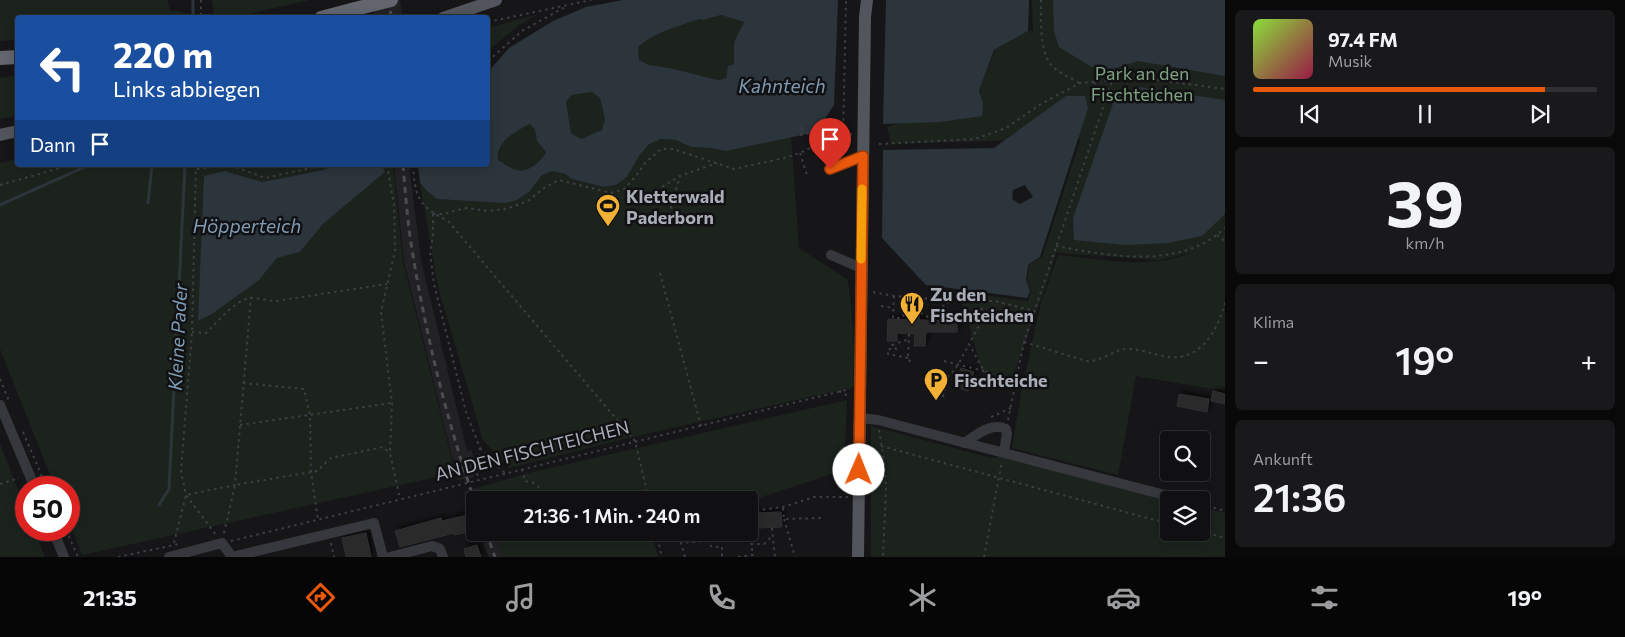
<!DOCTYPE html>
<html lang="de">
<meta charset="utf-8">
<style>
:root{--surface:#101012;--page:#19191b;--text:#f1f3f6;--muted:#9c9d9f;--line:#303032;--accent:#ea580c}
body{margin:0;font-family:Commissioner,sans-serif;background:var(--page);color:var(--text);height:100vh;display:flex;flex-direction:column;font-size:19px;white-space:nowrap}
*{box-sizing:border-box;margin:0}
p{font-size:16px;color:var(--muted)}
.icon{flex:none;width:28px;height:28px;fill:none;stroke:currentColor;stroke-width:2;stroke-linecap:round;stroke-linejoin:round}
.map{position:relative;flex:1;overflow:hidden}
.panel{display:flex;flex-direction:column;gap:10px;padding:10px;background:#09090a;width:400px}
.panel>*{flex:none}
.top-card{position:absolute;left:15px;top:15px;width:475px;height:152px;border-radius:5px;box-shadow:0 2px 12px #0003,0 0 0 1px var(--line);background:#1a4fa0;color:#fff;overflow:hidden}
.fabs{position:absolute;left:1160px;top:431px;display:grid;gap:10px}
.fabs a{display:grid;place-items:center;width:50px;height:50px;border-radius:5px;background:var(--surface);box-shadow:0 2px 12px #0003,0 0 0 1px var(--line);font-size:25px}
.speed{position:absolute;left:15px;top:476px;display:flex;gap:10px;font-size:25px;font-weight:700;text-align:center}
.speed>*{display:grid;place-content:center;width:65px;height:65px;border-radius:50%;background:var(--surface);box-shadow:0 2px 12px #0003,0 0 0 1px var(--line);line-height:1}
.speed .limit{border:8px solid #d22;background:#fff;color:#111}
.pin{position:absolute;display:grid;place-items:center;width:42px;height:42px;color:#fff;margin:-51px -21px;border-radius:50% 50% 50% 0;rotate:-45deg;box-shadow:0 0 5px #0007}
.pin .icon{rotate:45deg}
.me{position:absolute;width:55px;margin:-28px;rotate:1deg;stroke-linejoin:round;filter:drop-shadow(0 0 4px #0008)}
.turn{display:flex;align-items:center;gap:18px;height:105px;padding:0 15px;font-size:22px}
.turn .icon{width:65px;height:65px;stroke-width:2.5}
.turn b{display:block;font-size:35px;line-height:42px}
.then{display:flex;align-items:center;height:48px;padding:0 15px;background:#0003;gap:10px;font-size:19px}
.big{font-size:38px;font-weight:600;line-height:1.1}
.panel .widget{flex:1;display:flex;flex-direction:column;justify-content:center;gap:8px;min-width:0;padding:0 18px;border-radius:8px;background:var(--page)}
.panel .dial{align-items:center;gap:0}
.dial b{font-size:65px;line-height:1}
.song{display:flex;align-items:center;gap:15px}
.cover{width:60px;height:60px;border-radius:8px;background:linear-gradient(135deg,hsl(90 70% 55%),hsl(340 70% 35%))}
.played{height:5px;border-radius:2px;background:linear-gradient(90deg,var(--accent) 85%,var(--line) 85%)}
.keys{display:flex;justify-content:space-around;direction:ltr}
.heat{display:flex;justify-content:space-between;align-items:center;font-size:28px;direction:ltr}
.trip{position:absolute;left:466px;top:491px;width:292px;height:50px;border-radius:5px;background:var(--surface);box-shadow:0 2px 12px #0003,0 0 0 1px var(--line);font-weight:600;line-height:50px;text-align:center}
.tab-bar{display:flex;height:80px;justify-content:space-around;align-items:center;background:#060607;color:var(--muted)}
.tab-bar .icon{width:35px;height:35px}
.tab-bar .current{color:var(--accent)}
.tab-bar b{font-size:22px;color:var(--text)}
main{display:flex;flex:1;min-height:0}
.map>svg:first-child{display:block}
.built{fill:#222225}
.green{fill:#1c231d}
.water{fill:#2c353c;fill-rule:evenodd}
.lines{fill:none;stroke-linecap:round;stroke-linejoin:round}
.stream{stroke:#2c353c;stroke-width:3}
.building{fill:#29292c;stroke:#303034;filter:url(#shadow)}
.path{stroke:#3d3f44;stroke-width:2;stroke-dasharray:2.5 4;stroke-linecap:butt}
.minor{stroke:#37383d;stroke-width:10}
.major{stroke:#53555c;stroke-width:12}
.highway{stroke:#63666e;stroke-width:14}
.rail{stroke:#4a4c52;stroke-width:3;stroke-dasharray:6 5;stroke-linecap:butt}
.highway-bridge{stroke:#63666e;stroke-width:14}
.route-casing{stroke:#983908;stroke-width:12}
.route{stroke:#ea580c;stroke-width:9}
.slow{stroke:#f59e0b;stroke-width:9}
.labels{text-anchor:middle;dominant-baseline:central;stroke-width:5;stroke-linejoin:round;paint-order:stroke}
.park-label{font-size:18px;fill:#7fa381;stroke:#111113}
.poi-label{font-size:18px;font-weight:bold;fill:#a8adb8;stroke:#111113;text-anchor:start}
.street-label{font-size:18px;fill:#a8adb8;stroke:#111113}
.water-label{font-size:19px;font-style:italic;fill:#7f9bb3;stroke:#111113}
</style>
<main>
<div class="map">
<svg width="1225" height="557" viewBox="0 0 1225 557">
<defs>
<filter id="shadow"><feDropShadow dx="3" dy="-3" stdDeviation="2.5" flood-color="#0009"/></filter>
</defs>
<rect width="100%" height="100%" fill="#161618"/>
<!-- built -->
<g class="built">
<path d="M372,0h28l2,17h-27z"/>
<path d="M394,165h15l12,95 46,191 4,-1 5,12 -2,15 -16,3 -2,-7 -52,-212z"/>
<path d="M479,487l4,13h-8v21l-11,-29z"/>
<path d="M479,533h15l10,24h-15z"/>
</g>
<!-- green -->
<g class="green">
<path d="M0,0h167l3,10 13,2v5l-165,1 -1,22 -17,1z"/>
<path d="M212,0h98l-74,17 -22,1z"/>
<path d="M1032,0h193v391l-89,-15 -18,99 -106,-27 9,-55 19,-86 18,-52c43,4 92,15 133,-2l-31,7 -104,-7 -6,22 -40,109 -27,-10 -24,-82 69,9 3,-10 -4,-11 2,-15 13,-8 39,-119 -190,6 -4,-17 95,-26 -3,-10 16,-41 33,-19h5z"/>
<path d="M539,14l-20,11 -31,26v-23z"/>
<path d="M722,15l22,7 -10,20v22l-6,2 -2,12 -8,2 -48,-12 -21,-3 -10,-5 -1,-13c18,-15 41,-21 62,-28l3,1z"/>
<path d="M17,75v41l-17,3v-41z"/>
<path d="M592,92l8,6 5,21 -3,11 -21,9 -10,-6 -5,-31 6,-7z"/>
<path d="M530,124l5,6 2,11 9,11c-4,9 -18,21 -29,18 -6,-2 -13,-7 -19,-10 -3,-19 17,-28 32,-36z"/>
<path d="M791,137l8,111 49,32 5,48 1,59 -226,51 -119,30 -26,-28 -45,-153 -18,-104 7,8 10,8 31,1 62,-9 11,-15 11,-5 13,3 7,5 32,8 12,-2 11,-8 12,-21 10,-12 12,-5 15,1 15,7 20,1 15,3z"/>
<path d="M17,159l1,6h317l-12,5 -61,12 -37,-11 -20,5 -6,145 13,-7 47,-34 18,-22 23,-6 23,-28 62,-52 -3,-7h11l10,96 52,212 -373,82 -13,-34v-33l-14,-1 -55,-138v-186z"/>
<path d="M847,400l-3,70 -94,31 -267,-1 -4,-13 54,-15z"/>
<path d="M871,426l120,32 21,-2 157,44v32h32v-25l24,6v44h-354z"/>
<path d="M0,444l26,66v20h8l11,27h-45z"/>
<path d="M494,533h158l6,24h-154z"/>
</g>
<!-- water -->
<g class="water">
<path d="M623,0h215l-4,105 -18,27 -90,19 -15,-3 -20,-1 -15,-7 -15,-1 -12,5 -10,12 -12,21 -11,8 -12,2 -32,-8 -7,-5 -13,-3 -11,5 -11,15 -13,9 -12,3 -68,-4 -10,-8 -7,-8 -2,-18h70v-93l21,-24 44,-27 33,-14zM721,15l23,7 -10,20v22l-6,2 -2,12 -8,2 -48,-12 -21,-3 -10,-5 -1,-13c17,-15 41,-21 62,-28l3,1zM592,92l8,6 5,21 -3,11 -21,9 -10,-6 -5,-31 6,-7zM530,124l5,6 2,11 9,11c-4,9 -18,21 -29,18 -6,-1 -13,-7 -19,-10 -3,-18 18,-29 32,-36z"/>
<path d="M886,0h143l-1,31 -34,19 -15,41 4,12 -1,13 -42,6 -57,2z"/>
<path d="M1053,0h172v76l-87,-15 -31,10 -17,-5 -31,-19 -5,-16z"/>
<path d="M1139,87l86,13v114l-23,22 -35,7 -41,2 -52,-5 -1,-22 43,-123z"/>
<path d="M1066,96h19l3,12 -48,149 -12,8 -2,15 4,11 -3,7 -101,-13 -44,-47 1,-88 111,-2zM1025,185l8,12 -13,7 -8,-5 1,-9z"/>
<path d="M335,165h47l3,7 -62,52 -23,28 -23,6 -18,22 -47,34 -14,7 6,-145 21,-5 37,11 61,-12z"/>
</g>
<g class="lines">
<!-- stream -->
<g class="stream">
<path d="M193,0v18"/>
<path d="M148,203l4,-38"/>
<path d="M0,205l89,-40"/>
<path d="M159,505l10,-16 16,-324"/>
</g>
</g>
<!-- building -->
<g class="building">
<path d="M909,316h10v4l38,1v11h-31l-1,14h-11l1,-12 -18,-1v8h-10l1,-22 20,1z"/>
<path d="M961,368l13,4 -6,19 -13,-4z"/>
<path d="M1213,391l12,3v10l-14,-3z"/>
<path d="M1179,394l30,5 -2,13 -30,-6z"/>
<path d="M781,512l1,15 -25,1v-15z"/>
<path d="M468,515l4,16 -18,4v-2l-54,14 -5,-16 46,-13 1,3z"/>
<path d="M366,533l5,24h-25l-4,-19z"/>
<path d="M477,545l4,12h-15l-2,-8z"/>
</g>
<g class="lines">
<!-- path -->
<g class="path">
<path d="M201,0v18"/>
<path d="M1041,0c0,17 -2,53 11,66 7,7 19,12 27,17"/>
<path d="M488,22l103,-22"/>
<path d="M488,61l34,-30 43,-24"/>
<path d="M1094,82l10,18"/>
<path d="M802,127v7"/>
<path d="M812,133l2,13"/>
<path d="M800,135l22,-5"/>
<path d="M843,135l11,-1"/>
<path d="M879,144l96,-5 31,-11 35,-24 39,-21 62,-5 83,11"/>
<path d="M800,153l7,22"/>
<path d="M845,153l-2,-15 3,-138"/>
<path d="M196,165l-4,167 -11,139 5,24 30,40"/>
<path d="M230,165l35,13 59,-13"/>
<path d="M387,165l7,40 1,46 -14,61 11,91 -2,50 10,46"/>
<path d="M413,165c2,32 5,41 35,56l187,220 14,59"/>
<path d="M197,169l30,-4"/>
<path d="M0,185l71,-20"/>
<path d="M638,195l14,-2 28,-17"/>
<path d="M433,214h10l23,-6 22,3 18,-2 22,-8 16,-13 15,-8 52,13 13,-4 12,-13 9,-13 16,-14h12l61,20 50,-11 16,-5 14,-7 29,-8"/>
<path d="M433,214v22l-3,16 4,32 32,128 14,36 -3,31"/>
<path d="M667,221l13,-45 37,-13"/>
<path d="M1217,235l8,6"/>
<path d="M1056,246c54,10 124,24 169,-18"/>
<path d="M660,273l41,153"/>
<path d="M873,292l21,4 54,4 47,1 39,10"/>
<path d="M894,296l-1,22h8l6,-6 14,1 7,4h6"/>
<path d="M982,301l-1,21 -12,22 15,27 13,5 7,10"/>
<path d="M881,306l12,2"/>
<path d="M930,317v-7l17,-5 1,-5"/>
<path d="M192,332l14,1c10,-10 30,-33 43,-35 3,-1 21,3 27,3l111,-17"/>
<path d="M909,334l-1,24 3,5"/>
<path d="M1024,342l62,19c17,1 28,-12 41,-12 13,0 28,6 42,8 31,4 49,-27 56,-54"/>
<path d="M908,358l-20,-4v-5h8l-4,-4 17,-6"/>
<path d="M944,361l40,10"/>
<path d="M947,377c10,-7 15,-21 22,-32"/>
<path d="M0,379l9,22"/>
<path d="M243,383l61,6 6,26 1,57 7,48"/>
<path d="M839,391l11,6"/>
<path d="M943,397l4,-20 -7,-2 -2,7 7,5"/>
<path d="M991,417l20,-9"/>
<path d="M1008,420l16,-78 88,-261"/>
<path d="M240,425l151,-22"/>
<path d="M879,430l5,30 2,28 -3,69"/>
<path d="M23,432l24,56"/>
<path d="M881,446l274,74 14,2"/>
<path d="M480,448l12,14 13,11"/>
<path d="M522,469l3,12 9,2 15,13v4"/>
<path d="M0,484l19,-6"/>
<path d="M1201,504l24,7"/>
<path d="M783,508l1,11 39,-1"/>
<path d="M750,511l33,-4 31,-10h34"/>
<path d="M784,519l11,38"/>
<path d="M772,528l3,29"/>
<path d="M66,530l12,27"/>
<path d="M1201,531l24,7"/>
<path d="M656,532l6,25"/>
<path d="M224,533l11,-48 82,-14 14,-13 52,-11 7,6"/>
<path d="M231,541l619,-152"/>
<path d="M174,543l12,-48 49,-10 16,-188"/>
<path d="M331,543l3,14"/>
<path d="M118,557l61,-13"/>
<path d="M685,557l-4,-14 25,-2 6,6h10v10"/>
<path d="M738,557l15,-2 -2,-11h13l8,-8"/>
<path d="M984,557l18,-96"/>
</g>
<!-- minor -->
<g class="minor">
<path d="M830,169l33,-13"/>
<path d="M831,255l30,13"/>
<path d="M0,405l35,83"/>
<path d="M860,418l18,2 306,80"/>
<path d="M964,443c13,-8 27,-21 42,-14l1,5 -3,18"/>
<path d="M53,530l11,27"/>
<path d="M169,557l53,-14 10,14"/>
<path d="M232,557l142,-34 9,34"/>
<path d="M390,557l42,-11 8,3 3,8"/>
</g>
<!-- major -->
<g class="major">
<path d="M443,18l53,-18"/>
<path d="M0,135l18,-4"/>
<path d="M858,557l7,-540 2,-17"/>
</g>
<!-- highway -->
<g class="highway">
<path d="M321,18l34,-9"/>
<path d="M0,58l18,-1"/>
</g>
<!-- rail -->
<g class="rail">
<path d="M390,0l1,18"/>
<path d="M403,165c2,24 4,48 7,72 14,90 35,179 65,265"/>
<path d="M486,532l9,25"/>
</g>
<!-- highway-bridge -->
<path class="highway-bridge" d="M355,9l36,-9"/>
</g>
<g class="lines">
<defs>
<path id="route" d="M830,169l33,-13 -4,314"/>
</defs>
<!-- route casing -->
<use href="#route" class="route-casing"/>
<!-- route -->
<use href="#route" class="route"/>
<!-- slow -->
<path class="slow" d="M861,259l1,-70"/>
</g>
<!-- icons -->
<defs>
<symbol id="stadium-pin" viewBox="-11 -11 22 30"><path d="M0 17L-7.5 6A9.5 9.5 0 1 1 7.5 6Z" fill="#f2b134" stroke="#111113"/><path d="M0-5a6.5 5 0 1 0 0 10a6.5 5 0 1 0 0-10ZM-3.5-1.8h7v3.6h-7Z" fill="#111"/></symbol>
<symbol id="restaurant-pin" viewBox="-11 -11 22 30"><path d="M0 17L-7.5 6A9.5 9.5 0 1 1 7.5 6Z" fill="#f2b134" stroke="#111113"/><path d="M-5-6h1v4h1v-4h1v4h1v-4h1v5L-1.5 .5V6h-2V.5L-5-1ZM5-6V6H3V1.5H1.5Q1.5-4 5-6Z" fill="#111"/></symbol>
<symbol id="parking-pin" viewBox="-11 -11 22 30"><path d="M0 17L-7.5 6A9.5 9.5 0 1 1 7.5 6Z" fill="#f2b134" stroke="#111113"/><path d="M-3.5-5.5H1a3.5 3.5 0 0 1 0 7H-1V5.5H-3.5ZM-1-3.4V-.6H.8a1.4 1.4 0 0 0 0-2.8Z" fill="#111"/></symbol>
</defs>
<g fill-rule="evenodd">
<use href="#stadium-pin" x="594" y="192" width="28" height="38"/>
<use href="#restaurant-pin" x="898" y="290" width="28" height="38"/>
<use href="#parking-pin" x="922" y="366" width="28" height="38"/>
</g>
<g class="labels">
<!-- park labels -->
<g class="park-label">
<text x="1142" y="73">Park an den<tspan x="1142" dy="21">Fischteichen</tspan></text>
</g>
<!-- poi labels -->
<g class="poi-label">
<text x="626" y="196">Kletterwald<tspan x="626" dy="21">Paderborn</tspan></text>
<text x="930" y="294">Zu den<tspan x="930" dy="21">Fischteichen</tspan></text>
<text x="954" y="380">Fischteiche</text>
</g>
<!-- street labels -->
<g class="street-label">
<text transform="translate(532 450) rotate(-14)">AN DEN FISCHTEICHEN</text>
</g>
<!-- water labels -->
<g class="water-label">
<text x="782" y="85">Kahnteich</text>
<text x="247" y="225">Höpperteich</text>
<text transform="translate(177 337) rotate(-87)">Kleine Pader</text>
</g>
</g>
</svg>
<div class="fabs">
<a><svg class="icon" aria-label="search" viewBox="0 0 24 24"><circle cx="10" cy="10" r="6"/><path d="M15 15l6 6"/></svg></a>
<a><svg class="icon" aria-label="layers" viewBox="0 0 24 24"><path d="M12 4l9 5-9 5-9-5zM3 14l9 5 9-5"/></svg></a>
</div>
<div class="speed"><div class="limit">50</div></div>
<div class="pin" style="left:830px;top:169px;background:#d93025"><svg class="icon" aria-label="arrive" viewBox="0 0 24 24"><path d="M6 21V4h12l-3 4 3 4H6"/></svg></div>
<svg class="me" style="left:859px;top:470px" viewBox="-20 -20 40 40"><circle r="19" fill="#fff"/><path d="M0-13L10 11 0 6-10 11z" fill="#ea580c"/></svg>
<div class="trip">21:36 · 1 Min. · 240 m</div>
<div class="top-card">
<div class="turn"><svg class="icon" aria-label="left" viewBox="0 0 24 24"><path d="M17 20v-9H6M10 6l-5 5 5 5"/></svg><div><b>220 m</b>Links abbiegen</div></div>
<div class="then">Dann<svg class="icon" aria-label="arrive" viewBox="0 0 24 24"><path d="M6 21V4h12l-3 4 3 4H6"/></svg></div>
</div>
</div>
<section class="panel">
<div class="widget">
<div class="song"><i class="cover"></i><div><b>97.4 FM</b><p>Musik</p></div></div>
<div class="played"></div>
<div class="keys"><svg class="icon" aria-label="previous" viewBox="0 0 24 24"><path d="M18 5L8 12l10 7zM5 5v14"/></svg><svg class="icon" aria-label="pause" viewBox="0 0 24 24"><path d="M8 5v14M16 5v14"/></svg><svg class="icon" aria-label="next" viewBox="0 0 24 24"><path d="M6 5l10 7-10 7zM19 5v14"/></svg></div>
</div>
<div class="widget dial"><b>39</b><p>km/h</p></div>
<div class="widget"><p>Klima</p>
<div class="heat"><a>−</a><b class="big">19°</b><a>+</a></div>
</div>
<div class="widget"><p>Ankunft</p><b class="big">21:36</b></div>
</section>
</main>
<nav class="tab-bar">
<b>21:35</b>
<svg class="icon current" aria-label="directions" viewBox="0 0 24 24"><path d="M12 3l9 9-9 9-9-9zM9 14v-3h6M13 9l2 2-2 2"/></svg>
<svg class="icon" aria-label="music" viewBox="0 0 24 24"><path d="M9 18V5l10-2v13"/><circle cx="6" cy="18" r="3"/><circle cx="16" cy="16" r="3"/></svg>
<svg class="icon" aria-label="phone" viewBox="0 0 24 24"><path d="M5 4h4l2 5-3 2q2 4 5 5l2-3 5 2v4C11 20 4 13 5 4z"/></svg>
<svg class="icon" aria-label="climate" viewBox="0 0 24 24"><path d="M12 3v18M4 7l16 10M4 17L20 7"/></svg>
<svg class="icon" aria-label="car" viewBox="0 0 24 24"><path d="M5 17H2v-5l4-1 3-4h7l3 4 3 1v5h-3M9 17h6M6 11h13"/><circle cx="7" cy="17" r="2"/><circle cx="17" cy="17" r="2"/></svg>
<svg class="icon" aria-label="filters" viewBox="0 0 24 24"><path d="M4 7h16M4 17h16"/><circle cx="9" cy="7" r="2"/><circle cx="15" cy="17" r="2"/></svg>
<b>19°</b>
</nav>
